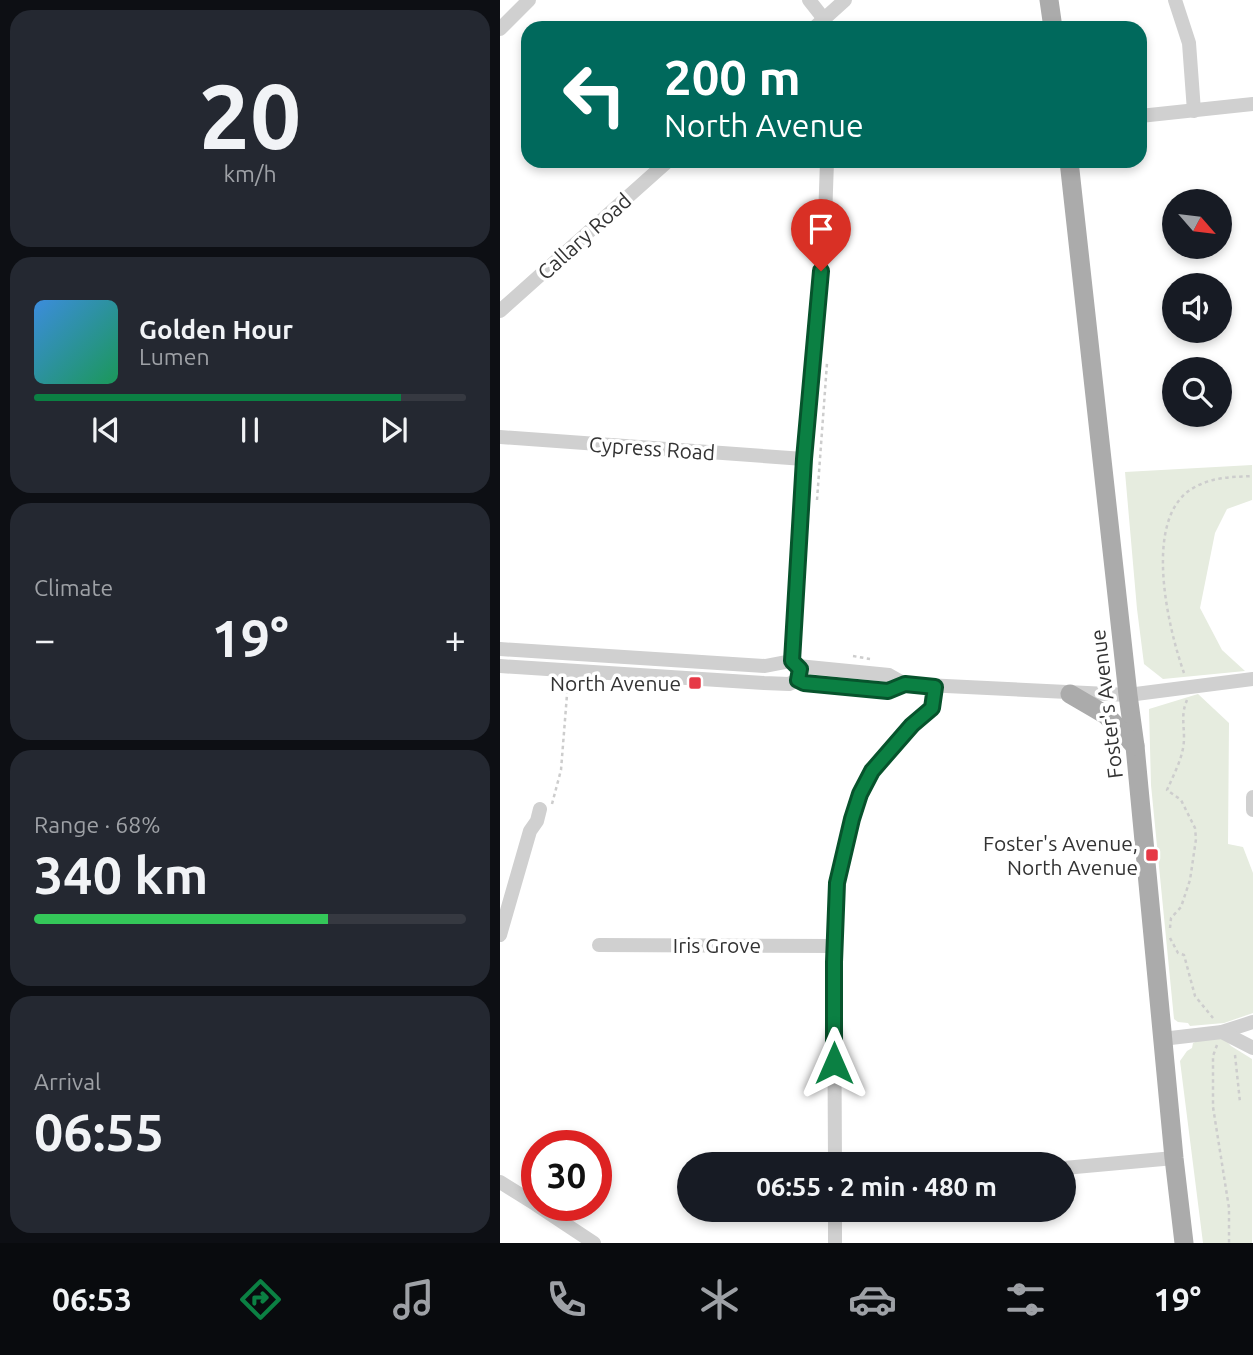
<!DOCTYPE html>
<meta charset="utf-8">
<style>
:root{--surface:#171b24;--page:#242831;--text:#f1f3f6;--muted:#9ea1a6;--line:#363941;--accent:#0b8043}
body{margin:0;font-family:Ubuntu,sans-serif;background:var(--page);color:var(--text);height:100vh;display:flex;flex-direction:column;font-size:26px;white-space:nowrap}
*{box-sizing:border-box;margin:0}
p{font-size:23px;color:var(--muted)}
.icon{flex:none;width:38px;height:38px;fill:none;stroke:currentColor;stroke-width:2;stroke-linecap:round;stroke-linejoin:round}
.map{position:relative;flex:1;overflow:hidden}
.side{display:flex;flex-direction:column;gap:10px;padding:10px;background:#0d0f14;width:500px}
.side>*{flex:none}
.guide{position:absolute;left:21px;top:21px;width:626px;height:147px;border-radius:21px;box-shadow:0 4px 10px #0003;background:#00695c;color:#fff;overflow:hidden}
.needle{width:46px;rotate:118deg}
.fabs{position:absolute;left:662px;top:189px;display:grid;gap:14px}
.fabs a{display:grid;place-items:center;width:70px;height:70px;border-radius:50%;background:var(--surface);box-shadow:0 4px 10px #0003;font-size:35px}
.speed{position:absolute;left:21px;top:1130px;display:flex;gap:14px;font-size:35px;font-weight:700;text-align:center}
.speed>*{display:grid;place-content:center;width:91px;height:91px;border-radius:50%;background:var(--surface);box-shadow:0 4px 10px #0003;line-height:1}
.speed .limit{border:10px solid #d22;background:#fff;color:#111}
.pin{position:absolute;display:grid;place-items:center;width:60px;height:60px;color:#fff;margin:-72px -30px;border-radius:50% 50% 50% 0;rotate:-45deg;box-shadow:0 0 7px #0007}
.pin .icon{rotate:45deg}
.me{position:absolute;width:77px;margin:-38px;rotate:0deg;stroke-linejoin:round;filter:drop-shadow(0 0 5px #0008)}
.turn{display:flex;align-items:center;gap:24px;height:147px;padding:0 28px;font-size:32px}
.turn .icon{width:91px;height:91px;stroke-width:2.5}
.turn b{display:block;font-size:49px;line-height:60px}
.big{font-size:52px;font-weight:700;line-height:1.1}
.side .widget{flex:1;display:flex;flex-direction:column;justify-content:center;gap:10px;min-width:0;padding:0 24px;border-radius:21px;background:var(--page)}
.side .dial{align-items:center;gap:0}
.dial b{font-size:91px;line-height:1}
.song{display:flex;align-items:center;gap:21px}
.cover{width:84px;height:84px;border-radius:10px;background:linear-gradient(135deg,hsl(210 70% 55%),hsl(150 70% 35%))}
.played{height:7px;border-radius:4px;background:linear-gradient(90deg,var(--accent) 85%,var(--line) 85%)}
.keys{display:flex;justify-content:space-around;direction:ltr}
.heat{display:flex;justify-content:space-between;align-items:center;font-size:38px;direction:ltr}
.charge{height:10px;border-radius:5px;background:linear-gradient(90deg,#34c759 68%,var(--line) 0)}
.trip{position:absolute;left:177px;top:1152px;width:399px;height:70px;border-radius:35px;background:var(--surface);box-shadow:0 4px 10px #0003;font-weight:700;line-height:70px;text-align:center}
.tab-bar{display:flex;height:112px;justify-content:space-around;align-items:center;background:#090b0e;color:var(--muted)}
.tab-bar .icon{width:49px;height:49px}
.tab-bar .current{color:var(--accent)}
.tab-bar b{font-size:32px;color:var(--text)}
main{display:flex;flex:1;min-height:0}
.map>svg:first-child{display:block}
.green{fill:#e6ecdf}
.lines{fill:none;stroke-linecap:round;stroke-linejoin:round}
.path{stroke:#cdcdcd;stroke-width:2.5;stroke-dasharray:3.5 3.5;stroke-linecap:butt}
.minor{stroke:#d0d0d0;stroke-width:14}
.major{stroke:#ababab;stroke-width:19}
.route-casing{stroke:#07532c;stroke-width:18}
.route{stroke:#0b8043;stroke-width:12}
.poi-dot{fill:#e63946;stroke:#fff;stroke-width:2.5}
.labels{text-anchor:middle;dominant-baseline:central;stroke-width:7;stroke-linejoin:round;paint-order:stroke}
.street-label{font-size:21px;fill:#333;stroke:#fff}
.poi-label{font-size:21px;fill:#333;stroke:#fff;text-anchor:end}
</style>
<main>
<section class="side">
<div class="widget dial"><b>20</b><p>km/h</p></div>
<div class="widget">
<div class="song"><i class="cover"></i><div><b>Golden Hour</b><p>Lumen</p></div></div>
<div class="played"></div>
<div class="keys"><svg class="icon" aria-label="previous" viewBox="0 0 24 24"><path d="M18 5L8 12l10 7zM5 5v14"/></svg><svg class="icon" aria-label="pause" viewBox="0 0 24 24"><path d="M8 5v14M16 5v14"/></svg><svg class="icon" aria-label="next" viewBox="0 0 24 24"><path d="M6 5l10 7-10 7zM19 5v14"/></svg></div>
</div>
<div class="widget"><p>Climate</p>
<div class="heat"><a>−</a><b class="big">19°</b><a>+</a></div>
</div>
<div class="widget"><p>Range · 68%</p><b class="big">340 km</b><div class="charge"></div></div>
<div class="widget"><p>Arrival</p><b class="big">06:55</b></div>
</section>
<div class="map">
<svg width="753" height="1243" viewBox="0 0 753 1243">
<rect width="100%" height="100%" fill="#fff"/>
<!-- green -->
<g class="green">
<path d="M752,465v35l-25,9 -12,24 -15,75 22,42 23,21 -82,8 -19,-15 -7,-55 -12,-137z"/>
<path d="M698,694l31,29 -1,121 15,3 10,26v140l-29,10 -34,3 -2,-3 -10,-1 -4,-3 -23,-234 -2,-76z"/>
<path d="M722,1036l9,10 21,13v184h-49l-23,-182 7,-10 5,-3 1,-5 11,-5z"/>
</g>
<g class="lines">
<!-- path -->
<g class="path">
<path d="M180,167l7,-6"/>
<path d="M317,500l10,-137"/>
<path d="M353,656l17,3"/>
<path d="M684,673c-16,-45 -43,-158 11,-186 18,-10 37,-10 58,-11"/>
<path d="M52,804l9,-34 7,-88"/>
<path d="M670,928l1,-10 10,-11 9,-27 6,-41 -1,-11 -14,-28 -14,-10c7,-16 17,-34 17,-52 0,-15 -3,-24 3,-38"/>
<path d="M670,938l8,15 6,2 11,41 18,22"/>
<path d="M717,1045l-4,11v51l16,101v35"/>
<path d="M735,1055l5,47"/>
</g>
<!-- minor -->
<g class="minor">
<path d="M309,0l15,19"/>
<path d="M675,0l14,43 5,68"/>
<path d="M314,28l31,-28"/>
<path d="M0,29l29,-29"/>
<path d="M640,116l113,-12"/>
<path d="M0,311l168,-150"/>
<path d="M0,437l304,22"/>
<path d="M0,649l265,17 26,-5 7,5 91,9 16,9"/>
<path d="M292,661l12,-202 21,-240 2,-58"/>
<path d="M0,666l264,17 25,1 9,-4 6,3 84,8 17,-7 223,11 125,-16"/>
<path d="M753,797v13"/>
<path d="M0,935l30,-104 7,-10 3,-12"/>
<path d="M99,945l236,1"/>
<path d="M722,1032l31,-10"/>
<path d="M662,1039l60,-7 31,16"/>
<path d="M546,1163l2,1"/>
<path d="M335,1164l-1,-202 3,-79 23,-89 12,-23 18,-22 42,-41 3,-21"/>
<path d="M564,1168l110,-10"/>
<path d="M0,1182l37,23"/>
<path d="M38,1206l56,37"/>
<path d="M335,1209v34"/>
</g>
<!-- major -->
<g class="major">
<path d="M549,0l4,28"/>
<path d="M569,161l59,534 7,51 39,412 10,85"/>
<path d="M570,694l36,21 29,31"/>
</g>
</g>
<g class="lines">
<defs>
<path id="route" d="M321,271l-17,188 -12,202 8,8 -2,11 6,3 84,8 17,-7 30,3 -3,21 -20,17 -40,46 -12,23 -8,25 -15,64 -3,79v101"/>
</defs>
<!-- route casing -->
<use href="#route" class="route-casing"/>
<!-- route -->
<use href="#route" class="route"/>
</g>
<!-- markers -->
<g class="poi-dot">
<rect x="188" y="676" width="14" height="14" rx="3.5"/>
<rect x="645" y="848" width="14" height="14" rx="3.5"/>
</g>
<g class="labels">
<!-- street labels -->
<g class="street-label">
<text transform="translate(84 236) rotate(-42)">Callary Road</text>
<text transform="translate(152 448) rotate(4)">Cypress Road</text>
<text transform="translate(606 704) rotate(-97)">Foster's Avenue</text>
<text x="217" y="945">Iris Grove</text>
</g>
<!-- poi labels -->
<g class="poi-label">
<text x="181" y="683">North Avenue</text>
<text x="638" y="843">Foster's Avenue,<tspan x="638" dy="24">North Avenue</tspan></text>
</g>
</g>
</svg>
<div class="fabs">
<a><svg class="needle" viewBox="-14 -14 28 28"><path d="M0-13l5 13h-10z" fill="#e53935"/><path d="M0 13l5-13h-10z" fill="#9ea1a6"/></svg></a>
<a><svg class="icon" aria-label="sound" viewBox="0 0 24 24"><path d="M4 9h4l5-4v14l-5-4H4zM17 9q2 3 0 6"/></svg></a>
<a><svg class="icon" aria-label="search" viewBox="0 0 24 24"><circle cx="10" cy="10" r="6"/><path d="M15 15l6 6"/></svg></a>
</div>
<div class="speed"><div class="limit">30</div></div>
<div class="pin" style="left:321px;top:271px;background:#d93025"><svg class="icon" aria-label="arrive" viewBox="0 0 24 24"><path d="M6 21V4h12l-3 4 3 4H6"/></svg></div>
<svg class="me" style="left:334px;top:1063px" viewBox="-20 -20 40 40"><path d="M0-17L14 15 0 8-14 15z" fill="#0b8043" stroke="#fff" stroke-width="4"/></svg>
<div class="trip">06:55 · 2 min · 480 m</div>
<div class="guide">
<div class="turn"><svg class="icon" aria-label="left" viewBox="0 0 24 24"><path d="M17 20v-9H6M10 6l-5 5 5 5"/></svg><div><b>200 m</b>North Avenue</div></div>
</div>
</div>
</main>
<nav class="tab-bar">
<b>06:53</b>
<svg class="icon current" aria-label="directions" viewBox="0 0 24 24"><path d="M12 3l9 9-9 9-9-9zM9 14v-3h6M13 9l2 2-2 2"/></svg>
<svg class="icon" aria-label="music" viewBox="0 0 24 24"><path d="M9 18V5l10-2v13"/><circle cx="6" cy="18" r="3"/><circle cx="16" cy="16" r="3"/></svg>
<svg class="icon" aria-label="phone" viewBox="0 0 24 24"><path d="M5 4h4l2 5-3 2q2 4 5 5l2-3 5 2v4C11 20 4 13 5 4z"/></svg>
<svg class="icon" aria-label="climate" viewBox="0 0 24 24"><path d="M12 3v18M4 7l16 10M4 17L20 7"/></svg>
<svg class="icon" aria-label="car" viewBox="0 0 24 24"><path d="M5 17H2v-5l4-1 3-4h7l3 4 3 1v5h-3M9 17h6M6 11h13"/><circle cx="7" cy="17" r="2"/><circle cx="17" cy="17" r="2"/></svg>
<svg class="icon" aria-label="filters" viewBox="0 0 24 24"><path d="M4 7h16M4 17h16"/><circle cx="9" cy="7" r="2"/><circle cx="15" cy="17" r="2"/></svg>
<b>19°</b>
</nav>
